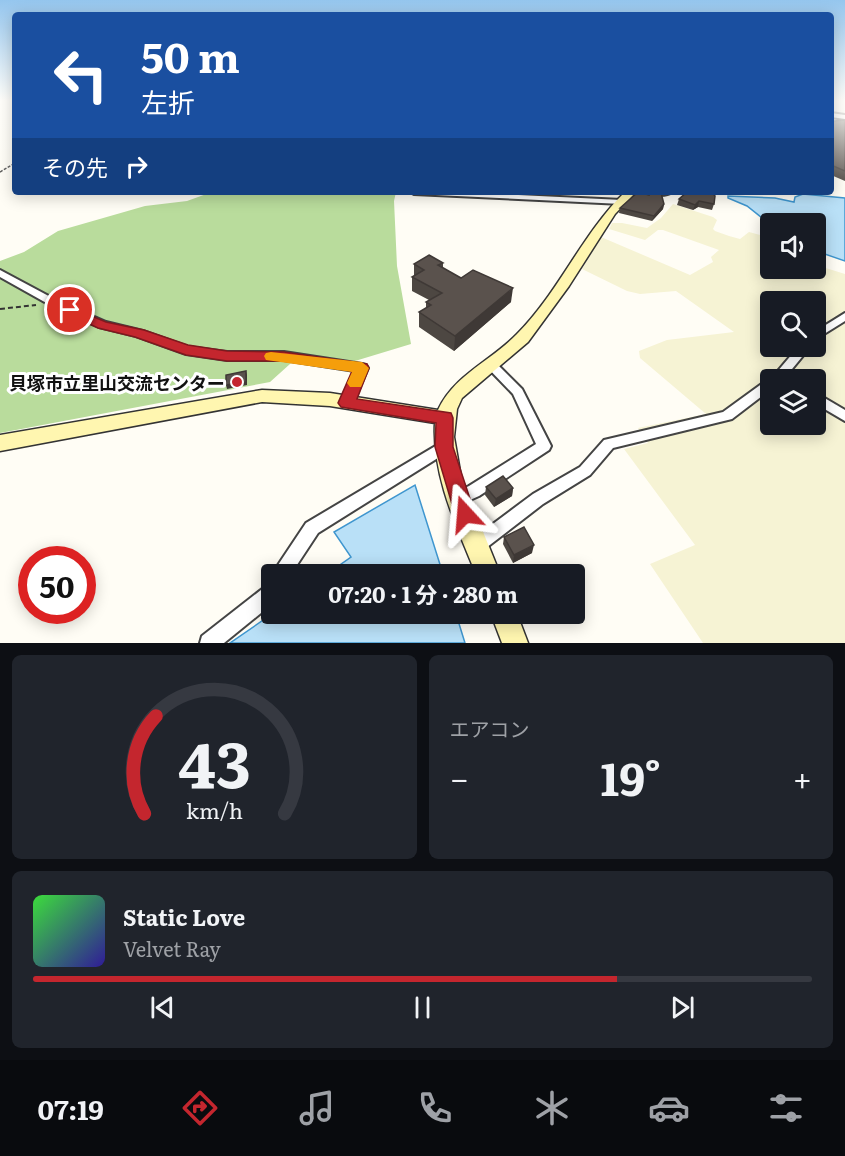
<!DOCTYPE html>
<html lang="ja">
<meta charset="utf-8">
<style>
:root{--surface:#171b24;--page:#20242c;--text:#f1f3f6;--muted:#9ea1a6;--line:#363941;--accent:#c4262e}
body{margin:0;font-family:Literata,"Noto Sans JP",serif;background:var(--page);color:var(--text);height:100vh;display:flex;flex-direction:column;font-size:22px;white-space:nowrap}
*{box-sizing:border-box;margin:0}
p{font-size:20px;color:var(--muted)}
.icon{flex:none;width:33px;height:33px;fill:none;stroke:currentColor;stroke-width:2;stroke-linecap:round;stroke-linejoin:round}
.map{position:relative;height:643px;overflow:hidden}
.drawer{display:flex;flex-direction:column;gap:12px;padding:12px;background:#0d0f14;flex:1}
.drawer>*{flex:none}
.top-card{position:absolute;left:12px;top:12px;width:822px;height:183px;border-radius:6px;box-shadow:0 3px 15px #0003;background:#1a4fa0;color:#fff;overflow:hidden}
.controls{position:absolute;left:760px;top:213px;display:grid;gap:12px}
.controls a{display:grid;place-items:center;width:66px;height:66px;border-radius:6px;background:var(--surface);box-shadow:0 3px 15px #0003;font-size:30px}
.speed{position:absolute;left:18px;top:546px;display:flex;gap:12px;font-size:30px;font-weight:700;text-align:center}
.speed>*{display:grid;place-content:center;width:78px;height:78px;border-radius:50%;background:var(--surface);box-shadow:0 3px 15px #0003;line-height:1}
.speed .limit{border:9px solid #d22;background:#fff;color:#111}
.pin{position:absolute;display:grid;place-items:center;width:51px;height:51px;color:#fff;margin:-26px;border:3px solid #fff;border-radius:50%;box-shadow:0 2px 6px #0007}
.me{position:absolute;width:66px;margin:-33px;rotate:341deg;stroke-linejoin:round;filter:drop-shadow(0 0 4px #0008)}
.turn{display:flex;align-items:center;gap:21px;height:126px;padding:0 30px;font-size:27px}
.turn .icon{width:78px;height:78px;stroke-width:2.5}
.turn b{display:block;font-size:42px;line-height:51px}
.then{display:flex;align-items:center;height:57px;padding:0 30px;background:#0003;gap:12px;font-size:22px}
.big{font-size:45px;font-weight:700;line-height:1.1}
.drawer .widget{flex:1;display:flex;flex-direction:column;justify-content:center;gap:9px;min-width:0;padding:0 21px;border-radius:9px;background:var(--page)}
.drawer .dial{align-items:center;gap:0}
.dial svg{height:156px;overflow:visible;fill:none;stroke:var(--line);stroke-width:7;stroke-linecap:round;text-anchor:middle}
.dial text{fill:var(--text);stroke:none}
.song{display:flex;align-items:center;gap:18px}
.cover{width:72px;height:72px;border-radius:9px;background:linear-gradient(135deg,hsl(120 70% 55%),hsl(250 70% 35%))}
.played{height:6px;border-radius:3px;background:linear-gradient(90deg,var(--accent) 75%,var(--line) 75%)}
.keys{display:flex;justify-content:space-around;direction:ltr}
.heat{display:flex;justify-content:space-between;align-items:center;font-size:33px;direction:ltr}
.drawer .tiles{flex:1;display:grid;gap:12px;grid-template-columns:1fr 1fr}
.widget:last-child{grid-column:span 2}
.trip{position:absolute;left:261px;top:564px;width:324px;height:60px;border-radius:6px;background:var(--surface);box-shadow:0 3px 15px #0003;font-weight:700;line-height:60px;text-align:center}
.dock{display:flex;height:96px;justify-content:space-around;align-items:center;background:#090b0e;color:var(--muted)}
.dock .icon{width:42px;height:42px}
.dock .selected{color:var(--accent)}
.dock b{font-size:27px;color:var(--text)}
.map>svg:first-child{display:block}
.farmland{fill:#f6f3d4;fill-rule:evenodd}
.forest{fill:#b9dc9c}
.water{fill:#b9e0f7;stroke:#3f96cf;stroke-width:1.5}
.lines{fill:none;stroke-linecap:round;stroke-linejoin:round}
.street-casing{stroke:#444;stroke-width:4}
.secondary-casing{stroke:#333;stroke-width:3}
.path-far1{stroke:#333;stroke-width:1.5;stroke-dasharray:3 1.5;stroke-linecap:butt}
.path{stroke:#333;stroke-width:2;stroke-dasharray:5 3;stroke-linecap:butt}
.street{fill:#fff;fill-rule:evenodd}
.secondary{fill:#fff6b0;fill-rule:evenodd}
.wall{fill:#4d4742}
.shaded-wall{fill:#3f3936}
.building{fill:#5a524d;stroke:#3f3936;stroke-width:1.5}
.route{fill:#c4262e;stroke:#7f191e;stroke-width:1.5}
.slow{fill:#f59e0b}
.poi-dot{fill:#c4262e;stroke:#fff;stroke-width:2}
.labels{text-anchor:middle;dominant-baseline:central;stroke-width:6;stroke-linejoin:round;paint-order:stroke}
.poi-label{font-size:18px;font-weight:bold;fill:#111;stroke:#fff;text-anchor:end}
</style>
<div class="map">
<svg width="845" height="643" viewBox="0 0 845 643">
<rect width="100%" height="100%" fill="#fffdf5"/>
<!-- farmland -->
<path class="farmland" d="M673,204l40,13 4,3 -4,9 2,2 14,5 11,3 9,-7 22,6v30h45v-3l29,9v369h-142l-53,-79 45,-19 -71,-96 24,-6 -10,-15 68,-14 -66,-56 -1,-7 28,-11 67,-8 -58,-41 -36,3 -13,-3 -45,-22 19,-32 89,38 23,-13 -2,-5 8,-7 -56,-20h-5l-13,10 -36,-11 3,-6h10l25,5 14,-10zM771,302h45v44h-45zM771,380h45v44h-45z"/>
<!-- forest -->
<path class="forest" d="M212,192h184l-2,9 3,65 14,78 -56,17 -55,-6 -30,27 -270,51v-172l24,-9 34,-21 87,-25 42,-5z"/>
<!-- water -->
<g class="water">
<path d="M803,194l42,4v63l-29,-10v-27l-45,1 -24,-19 -19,-8v-2l47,2 19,4 1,-5z"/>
<path d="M415,485l28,89h-116l24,-17 -17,-25z"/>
<path d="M272,614h184l9,29h-235z"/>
</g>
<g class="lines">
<defs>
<g id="street">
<path d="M831,113l14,2v4l-14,-2z"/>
<path d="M410,192h49l163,8 4,2 -4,2 -208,-10z"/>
<path d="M649,192h23c-5,4 -18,4 -23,0z"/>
<path d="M0,270l58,31 48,21 37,9 45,16 39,5h57l78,12 4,1 2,3 -15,35 -2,3 -4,2 -4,-2 -2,-3 14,-32 -71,-11h-57l-41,-6 -50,-18 -37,-9 -49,-22 -50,-28z"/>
<path d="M845,313v8l-29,18v-8z"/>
<path d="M799,346h12l-28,34h-12v9l-39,30 -119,29 -23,27 -47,29 -61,47 -6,3 -6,-3 -2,-5 2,-5 63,-47 47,-27 24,-27 119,-28 44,-32 4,-1z"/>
<path d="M491,361l4,1 27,27 29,57 -2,4 -70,46 -20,9 -5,-2 -2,-5 2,-5 15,-7 67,-42 -23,-50 -28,-29 2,-3z"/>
<path d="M816,393l29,17v11l-29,-17z"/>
<path d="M444,441l5,2 2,4 -2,4 -131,82 -27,41h-17l2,-6 30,-45z"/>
<path d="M272,584v20l-48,39h-24l2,-7 64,-50z"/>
</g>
<g id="secondary">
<path d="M625,192h11l-21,22 -46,72 -41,56 -66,56 -5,11 -3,28 7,40 39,97h-24c-19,-47 -44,-98 -41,-151l-105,-17 -68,-4 -262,49v-16l262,-45 68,3 108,17c16,-35 53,-49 79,-76 42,-42 65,-100 108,-142z"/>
<path d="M491,614h26l11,29h-26z"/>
</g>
</defs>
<!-- street casing -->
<use href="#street" class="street-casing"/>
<!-- secondary casing -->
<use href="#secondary" class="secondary-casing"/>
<!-- path-far1 -->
<path class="path-far1" d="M0,172l15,-9"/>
<!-- path -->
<path class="path" d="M0,309l36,-4"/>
<!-- street -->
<use href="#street" class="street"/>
<!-- secondary -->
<use href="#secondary" class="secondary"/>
</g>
<!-- wall -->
<g class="wall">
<path d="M831,120l3,1 11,-1v61l-14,-6z"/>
<path d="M647,192h12l5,12 -1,5 -11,12 -33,-8 1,-5 27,-13z"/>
<path d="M687,192l27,12 -2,6 -14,-3 -5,3 -16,-5 2,-6z"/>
<path d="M768,192h14l-6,3z"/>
<path d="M443,263v5l18,10 50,24 -57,49 -35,-24v-15l7,-4v-6l3,-2 -17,-9v-14l2,-1v-12z"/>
<path d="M486,487l27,1 -1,8 -18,11 -9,-12z"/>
<path d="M504,537l28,16 -19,10 -10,-19z"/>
</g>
<!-- shaded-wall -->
<g class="shaded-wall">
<path d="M699,201l-1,6 -5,3 2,-5z"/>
<path d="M664,204l-1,5 -11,12 2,-5z"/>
<path d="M513,288l-2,14 -57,49 1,-15z"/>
<path d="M246,371l1,4v10l-20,4 -1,-4z"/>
<path d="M513,488l-1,8 -18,11 2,-8z"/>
<path d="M534,545l-2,8 -19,10 1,-8z"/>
</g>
<!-- building -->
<g class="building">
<path d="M831,120l3,1 11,-1v51l-14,-6z"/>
<path d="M638,192l11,3v-3l12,1 3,11 -10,12 -34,-8z"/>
<path d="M687,192h25l3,4 -1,8 -15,-3 -4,4 -16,-6z"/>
<path d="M429,255l14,8 -5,2 23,13 12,-8 40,18 -58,48 -36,-24 12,-7 -5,-3 16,-9 -30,-16 12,-7 -10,-6z"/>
<path d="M246,371v11l-20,3v-10z"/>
<path d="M503,476l10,12 -17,11 -10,-12z"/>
<path d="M524,527l10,18 -20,10 -10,-18z"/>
</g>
<!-- sky -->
<linearGradient id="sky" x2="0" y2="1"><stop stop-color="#95c6ee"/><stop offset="0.53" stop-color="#fffefa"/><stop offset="1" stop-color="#fffefa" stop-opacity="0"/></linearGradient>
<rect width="845" height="190" fill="url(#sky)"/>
<!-- route -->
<path class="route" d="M70,307l36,15 38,8 44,15 39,6 57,1 83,12 2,4 -12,31 94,14 2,5v29l22,67 -3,6 -7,3 -7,-3 -3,-6 -20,-67 1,-24 -95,-16 -3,-4 14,-32 -68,-10h-57l-41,-6 -51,-18 -37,-9 -33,-15 -2,-3 2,-2z"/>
<!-- slow -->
<path class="slow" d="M271,352l91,10 7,6 -8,19h-11l-3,-4 5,-11 -86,-12 -2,-4 2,-3z"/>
<!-- markers -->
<circle class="poi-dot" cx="237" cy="382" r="6"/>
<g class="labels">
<!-- poi labels -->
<g class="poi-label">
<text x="225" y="382">貝塚市立里山交流センター</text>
</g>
</g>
</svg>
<div class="controls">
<a><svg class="icon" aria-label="sound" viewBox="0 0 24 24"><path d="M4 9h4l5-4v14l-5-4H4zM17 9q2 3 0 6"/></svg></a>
<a><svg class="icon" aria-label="search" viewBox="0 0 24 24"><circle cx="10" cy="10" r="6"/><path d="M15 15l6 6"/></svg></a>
<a><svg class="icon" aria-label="layers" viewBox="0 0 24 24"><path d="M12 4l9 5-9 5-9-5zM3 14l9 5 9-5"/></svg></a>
</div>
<div class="speed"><div class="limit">50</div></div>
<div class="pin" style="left:70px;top:310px;background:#d93025"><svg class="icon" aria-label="arrive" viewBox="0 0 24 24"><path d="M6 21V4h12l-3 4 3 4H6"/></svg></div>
<svg class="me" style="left:465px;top:514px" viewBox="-20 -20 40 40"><path d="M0-17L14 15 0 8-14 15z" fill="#c4262e" stroke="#fff" stroke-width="4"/></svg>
<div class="trip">07:20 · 1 分 · 280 m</div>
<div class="top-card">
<div class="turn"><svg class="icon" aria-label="left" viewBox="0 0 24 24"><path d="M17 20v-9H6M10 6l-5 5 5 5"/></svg><div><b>50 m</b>左折</div></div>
<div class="then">その先<svg class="icon" aria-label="right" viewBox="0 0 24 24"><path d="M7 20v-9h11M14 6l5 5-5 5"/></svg></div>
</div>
</div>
<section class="drawer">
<div class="tiles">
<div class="widget dial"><svg viewBox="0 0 100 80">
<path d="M14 69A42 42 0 1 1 86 69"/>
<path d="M14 69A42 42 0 0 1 20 19" stroke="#c4262e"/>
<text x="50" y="56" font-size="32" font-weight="700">43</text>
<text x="50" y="72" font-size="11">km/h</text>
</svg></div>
<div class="widget"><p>エアコン</p>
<div class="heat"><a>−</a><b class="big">19°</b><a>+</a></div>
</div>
<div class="widget">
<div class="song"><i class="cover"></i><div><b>Static Love</b><p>Velvet Ray</p></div></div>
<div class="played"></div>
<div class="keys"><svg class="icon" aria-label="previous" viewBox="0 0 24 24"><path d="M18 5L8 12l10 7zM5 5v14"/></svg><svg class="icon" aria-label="pause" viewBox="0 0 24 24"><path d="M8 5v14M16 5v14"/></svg><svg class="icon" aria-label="next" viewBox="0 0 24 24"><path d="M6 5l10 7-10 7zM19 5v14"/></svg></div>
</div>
</div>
</section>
<nav class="dock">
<b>07:19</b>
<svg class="icon selected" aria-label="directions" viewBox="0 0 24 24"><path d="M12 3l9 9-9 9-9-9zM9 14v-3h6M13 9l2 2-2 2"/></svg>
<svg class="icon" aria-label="music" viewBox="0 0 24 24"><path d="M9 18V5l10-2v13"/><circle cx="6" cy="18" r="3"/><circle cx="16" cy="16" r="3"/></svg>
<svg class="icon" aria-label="phone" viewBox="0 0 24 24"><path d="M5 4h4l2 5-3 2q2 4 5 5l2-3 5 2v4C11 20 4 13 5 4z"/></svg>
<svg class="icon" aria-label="climate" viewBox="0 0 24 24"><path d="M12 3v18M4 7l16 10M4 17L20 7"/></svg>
<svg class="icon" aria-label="car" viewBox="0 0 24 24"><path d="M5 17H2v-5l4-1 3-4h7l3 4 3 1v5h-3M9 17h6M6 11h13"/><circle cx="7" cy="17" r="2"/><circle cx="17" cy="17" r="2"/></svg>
<svg class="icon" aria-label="filters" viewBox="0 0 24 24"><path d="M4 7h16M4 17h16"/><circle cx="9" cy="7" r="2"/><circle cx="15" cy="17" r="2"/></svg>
</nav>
